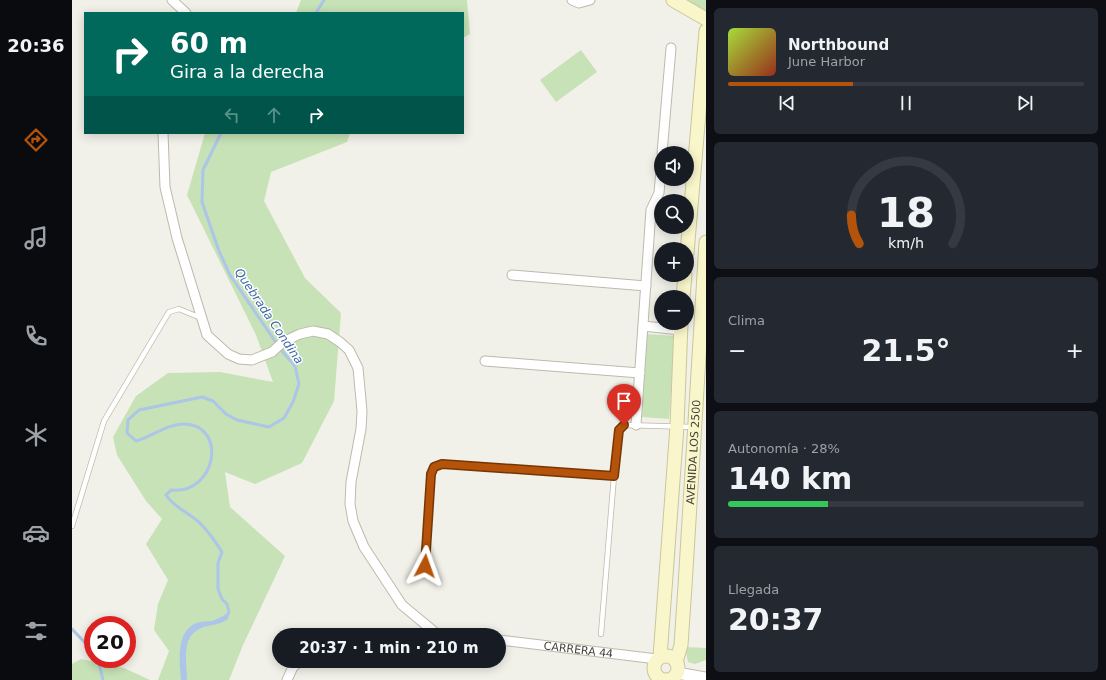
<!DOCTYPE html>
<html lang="es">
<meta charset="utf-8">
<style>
:root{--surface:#171b24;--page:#242831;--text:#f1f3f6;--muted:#9ea1a6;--line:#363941;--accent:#b45309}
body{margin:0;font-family:"DejaVu Sans",sans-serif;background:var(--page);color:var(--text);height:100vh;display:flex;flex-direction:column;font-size:15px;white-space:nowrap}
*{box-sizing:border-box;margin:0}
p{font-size:13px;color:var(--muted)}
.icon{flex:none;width:22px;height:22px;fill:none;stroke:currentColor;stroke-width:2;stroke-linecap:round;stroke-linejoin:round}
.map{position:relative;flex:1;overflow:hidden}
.panel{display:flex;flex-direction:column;gap:8px;padding:8px;background:#0d0f14;width:400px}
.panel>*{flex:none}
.banner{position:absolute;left:12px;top:12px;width:380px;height:122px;border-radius:0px;box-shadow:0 2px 10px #0003;background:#00695c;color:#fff;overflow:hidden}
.controls{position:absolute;left:582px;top:146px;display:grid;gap:8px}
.controls a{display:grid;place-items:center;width:40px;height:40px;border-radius:50%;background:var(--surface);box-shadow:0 2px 10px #0003;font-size:20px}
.speed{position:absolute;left:12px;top:616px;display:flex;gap:8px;font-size:20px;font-weight:700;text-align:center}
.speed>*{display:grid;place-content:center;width:52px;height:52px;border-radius:50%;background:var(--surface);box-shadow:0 2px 10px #0003;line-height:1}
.speed .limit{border:6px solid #d22;background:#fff;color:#111}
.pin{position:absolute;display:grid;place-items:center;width:34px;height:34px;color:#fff;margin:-41px -17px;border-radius:50% 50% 50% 0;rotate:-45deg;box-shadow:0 0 4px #0007}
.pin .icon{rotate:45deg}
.me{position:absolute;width:44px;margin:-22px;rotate:4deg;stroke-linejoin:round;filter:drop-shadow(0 0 3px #0008)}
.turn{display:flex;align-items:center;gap:14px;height:84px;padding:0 20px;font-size:18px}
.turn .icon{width:52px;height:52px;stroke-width:2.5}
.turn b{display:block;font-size:28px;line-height:34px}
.lanes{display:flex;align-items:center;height:38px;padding:0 20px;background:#0003;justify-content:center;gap:20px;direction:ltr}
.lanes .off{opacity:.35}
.big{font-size:30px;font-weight:700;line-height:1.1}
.panel .widget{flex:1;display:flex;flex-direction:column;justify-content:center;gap:6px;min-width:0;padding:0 14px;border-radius:6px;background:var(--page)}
.panel .dial{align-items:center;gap:0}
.dial svg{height:104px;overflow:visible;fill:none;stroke:var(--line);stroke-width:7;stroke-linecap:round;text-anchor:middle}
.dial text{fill:var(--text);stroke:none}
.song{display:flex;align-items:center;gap:12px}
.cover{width:48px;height:48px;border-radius:6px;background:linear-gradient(135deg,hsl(80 70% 55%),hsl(10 70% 35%))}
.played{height:4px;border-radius:2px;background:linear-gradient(90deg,var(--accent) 35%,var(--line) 35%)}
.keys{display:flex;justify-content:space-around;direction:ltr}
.heat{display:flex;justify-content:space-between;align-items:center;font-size:22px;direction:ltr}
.charge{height:6px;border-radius:3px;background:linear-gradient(90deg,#34c759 28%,var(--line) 0)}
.trip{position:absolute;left:200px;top:628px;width:234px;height:40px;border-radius:20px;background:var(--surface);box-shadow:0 2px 10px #0003;font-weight:700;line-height:40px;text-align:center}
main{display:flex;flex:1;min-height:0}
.dock{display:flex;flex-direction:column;width:72px;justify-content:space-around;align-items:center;background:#090b0e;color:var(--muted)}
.dock .icon{width:28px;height:28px}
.dock .on{color:var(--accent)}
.dock b{font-size:18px;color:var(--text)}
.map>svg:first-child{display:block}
.green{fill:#c6e2b6}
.water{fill:#acc5e8}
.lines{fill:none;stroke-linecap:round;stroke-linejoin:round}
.stream{stroke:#acc5e8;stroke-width:3}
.service-casing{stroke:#bdbaac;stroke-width:6}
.minor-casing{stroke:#bdbaac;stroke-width:11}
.tertiary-casing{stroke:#bdbaac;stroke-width:13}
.secondary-casing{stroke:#cac69b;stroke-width:15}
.service{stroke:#fff;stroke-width:4.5}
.minor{stroke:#fff;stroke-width:9}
.tertiary{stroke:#fff;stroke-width:11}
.secondary{stroke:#f9f6cc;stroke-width:13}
.route-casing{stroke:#753606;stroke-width:10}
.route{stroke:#b45309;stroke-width:7}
.labels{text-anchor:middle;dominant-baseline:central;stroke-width:3;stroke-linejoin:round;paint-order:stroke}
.street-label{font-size:11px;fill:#454238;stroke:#fff}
.water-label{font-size:12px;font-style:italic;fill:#3d67a5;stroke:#fff}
</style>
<main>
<nav class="dock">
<b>20:36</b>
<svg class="icon on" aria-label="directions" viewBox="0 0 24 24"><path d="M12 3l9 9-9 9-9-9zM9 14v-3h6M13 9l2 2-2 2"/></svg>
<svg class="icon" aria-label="music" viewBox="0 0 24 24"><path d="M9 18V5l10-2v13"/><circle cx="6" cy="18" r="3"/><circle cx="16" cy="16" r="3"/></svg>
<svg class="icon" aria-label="phone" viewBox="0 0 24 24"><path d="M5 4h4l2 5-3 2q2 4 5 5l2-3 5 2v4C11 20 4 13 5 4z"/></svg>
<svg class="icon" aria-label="climate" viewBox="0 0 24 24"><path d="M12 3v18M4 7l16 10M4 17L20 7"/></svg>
<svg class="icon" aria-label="car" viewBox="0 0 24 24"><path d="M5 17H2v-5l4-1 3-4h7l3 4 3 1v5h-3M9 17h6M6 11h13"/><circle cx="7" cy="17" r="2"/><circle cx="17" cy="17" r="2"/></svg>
<svg class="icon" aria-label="filters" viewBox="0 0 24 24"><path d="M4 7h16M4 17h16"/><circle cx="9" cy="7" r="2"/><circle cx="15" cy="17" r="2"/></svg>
</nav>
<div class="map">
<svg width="634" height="680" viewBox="0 0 634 680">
<rect width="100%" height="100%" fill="#f2f1e9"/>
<!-- green -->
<g class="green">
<path d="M229,0h166l3,34 -7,4v-25h-167z"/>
<path d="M601,0h33v19z"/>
<path d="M509,50l16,22 -41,30 -16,-22z"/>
<path d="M133,133h145l-3,9 -76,30 -7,29 41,77 36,35 -7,88 -32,62 -47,21 -30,-12 5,35 55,49 -42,89 -14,35h-71l11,-29 -15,-21 4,-26 10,-24 -22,-36 16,-25 -16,-18 -29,-46 -4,-18 23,-41 32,-23 52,-1 53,10 -17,-47 -69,-140z"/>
<path d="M575,334l28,2 -6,83 -27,-2z"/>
<path d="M613,647l21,1v12l-11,4 -7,-2z"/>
<path d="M9,659l43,9 26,12h-78v-16z"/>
</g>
<!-- water -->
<path class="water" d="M157,612l-1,7c-8,5 -12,5 -20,7 -29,6 -21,33 -21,54h-6c-1,-19 -6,-47 15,-57 6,-2 11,-1 16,-2 6,-2 12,-5 17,-9z"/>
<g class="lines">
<!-- stream -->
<g class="stream">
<path d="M244,13l8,-13"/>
<path d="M149,133l-18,37 -1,32 17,49 11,24 51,75 14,16 4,18 -6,18 -9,16 -15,9 -32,-7 -11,-6 -13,-13 -11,-4 -63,13 -11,10 -1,13 9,8c16,-4 32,-18 49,-17 43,2 31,71 -14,66l-5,5c7,11 19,16 29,24 11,8 20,22 27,33l-4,11v26l4,10 5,5 2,8 -1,2"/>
<path d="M0,629l21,22"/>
<path d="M26,659l5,21"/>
</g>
<defs>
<g id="service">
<path d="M0,526l32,-105 65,-109 10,-3 22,9"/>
<path d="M353,566l6,-92 3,-7 8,-3 172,12 5,-46 5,-5 69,2"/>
<path d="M529,634l13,-158"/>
</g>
<g id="minor">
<path d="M100,0l14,13"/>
<path d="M500,0l7,3 11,-3"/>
<path d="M91,133l2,54 12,51 30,97 21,19 11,5 13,1 20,-8 11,-10 17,-8 13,-3 15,3 12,8 9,8 9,18 4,43 -1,18 -10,53 -1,22 3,17 11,26 38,58 35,29"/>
<path d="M590,153l9,-105"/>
<path d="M440,275l134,11"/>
<path d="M571,326l37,4"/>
<path d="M413,361l155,12"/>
<path d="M564,425l15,-215 8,-17 2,-23"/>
<path d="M360,635h23"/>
<path id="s1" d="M427,640l158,19"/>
<path d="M291,661h6"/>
<path d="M215,680l6,-13 7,-6"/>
</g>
<path id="tertiary" d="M605,673l29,5"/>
<g id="secondary">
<path d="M601,0l33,19"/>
<path d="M615,253l19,-222"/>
<path d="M611,297l2,-22"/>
<circle cx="594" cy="668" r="12"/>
<path d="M588,657l17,-231 4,-103"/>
<path id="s2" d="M604,662l5,-17 4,-59 21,-344"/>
</g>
</defs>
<!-- service casing -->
<use href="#service" class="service-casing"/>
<!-- minor casing -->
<use href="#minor" class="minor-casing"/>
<!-- tertiary casing -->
<use href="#tertiary" class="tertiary-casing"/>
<!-- secondary casing -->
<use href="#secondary" class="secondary-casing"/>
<!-- service -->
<use href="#service" class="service"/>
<!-- minor -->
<use href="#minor" class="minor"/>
<!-- tertiary -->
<use href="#tertiary" class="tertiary"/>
<!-- secondary -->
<use href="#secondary" class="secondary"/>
</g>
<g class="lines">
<defs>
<path id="route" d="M353,566l6,-92 3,-7 8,-3 172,12 5,-46 5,-5"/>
</defs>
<!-- route casing -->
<use href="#route" class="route-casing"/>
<!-- route -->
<use href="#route" class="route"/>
</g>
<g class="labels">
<!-- street labels -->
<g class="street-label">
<text stroke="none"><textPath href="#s2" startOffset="211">AVENIDA LOS 2500</textPath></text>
<text stroke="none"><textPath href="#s1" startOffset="80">CARRERA 44</textPath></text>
</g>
<!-- water labels -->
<g class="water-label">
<text transform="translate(197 316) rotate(56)">Quebrada Condina</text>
</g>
</g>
</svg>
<div class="controls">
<a><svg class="icon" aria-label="sound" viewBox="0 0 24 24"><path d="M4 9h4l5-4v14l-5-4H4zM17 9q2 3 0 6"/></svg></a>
<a><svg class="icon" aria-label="search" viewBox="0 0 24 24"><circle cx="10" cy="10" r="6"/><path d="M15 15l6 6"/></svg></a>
<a>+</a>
<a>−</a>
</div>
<div class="speed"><div class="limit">20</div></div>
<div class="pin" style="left:552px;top:425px;background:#d93025"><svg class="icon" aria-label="arrive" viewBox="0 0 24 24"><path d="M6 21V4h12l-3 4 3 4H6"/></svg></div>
<svg class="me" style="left:353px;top:566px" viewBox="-20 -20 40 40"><path d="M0-17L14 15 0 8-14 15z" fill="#b45309" stroke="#fff" stroke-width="4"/></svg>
<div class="trip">20:37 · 1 min · 210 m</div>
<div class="banner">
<div class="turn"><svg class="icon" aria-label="right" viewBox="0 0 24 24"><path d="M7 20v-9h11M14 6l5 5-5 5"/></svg><div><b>60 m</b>Gira a la derecha</div></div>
<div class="lanes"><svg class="icon off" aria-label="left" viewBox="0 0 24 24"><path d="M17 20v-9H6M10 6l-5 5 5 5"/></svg><svg class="icon off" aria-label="ahead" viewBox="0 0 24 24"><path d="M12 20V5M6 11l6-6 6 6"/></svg><svg class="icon" aria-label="right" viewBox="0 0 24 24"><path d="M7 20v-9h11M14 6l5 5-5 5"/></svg></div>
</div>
</div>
<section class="panel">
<div class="widget">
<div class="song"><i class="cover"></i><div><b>Northbound</b><p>June Harbor</p></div></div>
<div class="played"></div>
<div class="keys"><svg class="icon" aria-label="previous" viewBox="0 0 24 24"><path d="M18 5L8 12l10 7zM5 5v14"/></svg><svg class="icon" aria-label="pause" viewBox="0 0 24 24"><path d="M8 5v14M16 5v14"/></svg><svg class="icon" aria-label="next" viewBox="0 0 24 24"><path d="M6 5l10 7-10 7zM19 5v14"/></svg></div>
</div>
<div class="widget dial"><svg viewBox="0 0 100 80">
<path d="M14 69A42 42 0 1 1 86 69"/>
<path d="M14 69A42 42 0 0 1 8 47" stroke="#b45309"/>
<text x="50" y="56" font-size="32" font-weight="700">18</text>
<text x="50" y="72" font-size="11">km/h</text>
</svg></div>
<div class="widget"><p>Clima</p>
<div class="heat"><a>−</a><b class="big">21.5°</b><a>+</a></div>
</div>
<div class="widget"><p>Autonomía · 28%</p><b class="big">140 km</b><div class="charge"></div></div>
<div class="widget"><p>Llegada</p><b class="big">20:37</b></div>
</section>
</main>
